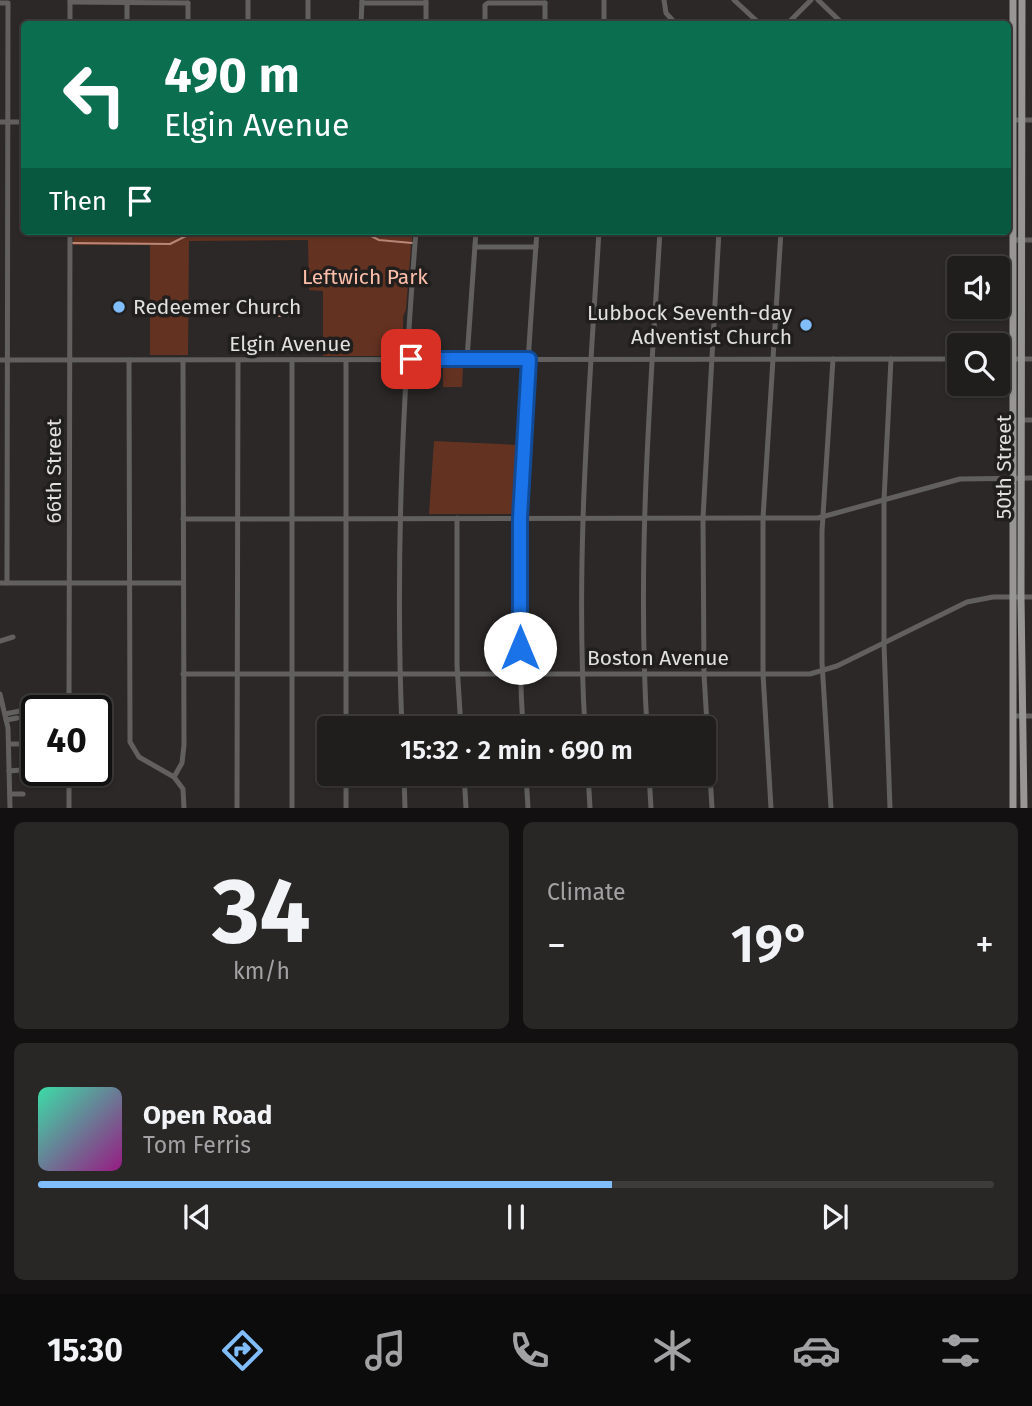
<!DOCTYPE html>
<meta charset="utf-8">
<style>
:root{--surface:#201e1d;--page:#282726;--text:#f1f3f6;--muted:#a2a2a4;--line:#3d3c3b;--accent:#80bdfa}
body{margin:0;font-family:"Fira Sans",sans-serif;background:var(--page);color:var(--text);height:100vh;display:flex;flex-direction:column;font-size:26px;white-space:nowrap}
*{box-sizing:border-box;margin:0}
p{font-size:23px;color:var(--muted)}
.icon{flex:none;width:38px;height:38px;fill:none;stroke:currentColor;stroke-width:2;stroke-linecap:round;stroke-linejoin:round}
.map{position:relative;height:808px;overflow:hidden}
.sheet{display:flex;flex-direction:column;gap:14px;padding:14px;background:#121010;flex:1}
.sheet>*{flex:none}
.top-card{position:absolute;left:21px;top:21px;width:990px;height:214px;border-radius:7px;box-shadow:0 2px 5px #0004,0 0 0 2px var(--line);background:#0b6e4f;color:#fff;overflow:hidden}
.controls{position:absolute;left:947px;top:256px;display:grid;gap:14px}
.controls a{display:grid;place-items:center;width:63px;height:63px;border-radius:7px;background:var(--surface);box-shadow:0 2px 5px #0004,0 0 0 2px var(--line);font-size:35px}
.speed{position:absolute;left:21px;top:695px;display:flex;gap:14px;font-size:35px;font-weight:700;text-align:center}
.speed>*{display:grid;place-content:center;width:91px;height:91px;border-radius:50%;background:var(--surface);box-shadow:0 2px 5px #0004,0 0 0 2px var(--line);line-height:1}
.speed .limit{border:4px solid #111;border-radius:10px;background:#fff;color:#111}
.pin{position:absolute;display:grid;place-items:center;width:60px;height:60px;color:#fff;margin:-30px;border-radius:14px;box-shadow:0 4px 10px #0006}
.me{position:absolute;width:77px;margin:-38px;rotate:0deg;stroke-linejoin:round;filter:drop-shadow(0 0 5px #0008)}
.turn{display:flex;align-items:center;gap:24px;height:147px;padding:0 28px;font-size:32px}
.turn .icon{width:91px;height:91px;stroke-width:2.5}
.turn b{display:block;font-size:49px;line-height:60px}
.then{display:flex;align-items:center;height:66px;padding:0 28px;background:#0003;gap:14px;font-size:26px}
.big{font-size:52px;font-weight:600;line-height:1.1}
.sheet .widget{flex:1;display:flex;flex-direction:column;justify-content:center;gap:10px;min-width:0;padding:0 24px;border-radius:10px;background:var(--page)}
.sheet .dial{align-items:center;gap:0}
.dial b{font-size:91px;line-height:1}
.song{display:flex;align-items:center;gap:21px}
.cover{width:84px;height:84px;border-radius:10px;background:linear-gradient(135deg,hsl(160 70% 55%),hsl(310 70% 35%))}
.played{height:7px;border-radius:4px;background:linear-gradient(90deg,var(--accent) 60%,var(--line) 60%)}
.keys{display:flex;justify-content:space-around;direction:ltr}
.heat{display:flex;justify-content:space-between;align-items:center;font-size:38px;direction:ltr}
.sheet .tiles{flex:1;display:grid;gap:14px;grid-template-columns:1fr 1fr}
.widget:last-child{grid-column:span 2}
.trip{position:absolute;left:317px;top:716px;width:399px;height:70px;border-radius:7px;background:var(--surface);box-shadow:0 2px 5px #0004,0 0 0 2px var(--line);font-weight:600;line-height:70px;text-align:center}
.dock{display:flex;height:112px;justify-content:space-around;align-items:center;background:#0d0c0c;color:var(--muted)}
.dock .icon{width:49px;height:49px}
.dock .selected{color:var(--accent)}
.dock b{font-size:32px;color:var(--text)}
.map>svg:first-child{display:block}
.green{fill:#643221}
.water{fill:#a9634b;stroke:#ba8877;stroke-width:2}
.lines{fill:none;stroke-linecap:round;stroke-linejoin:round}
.stream{stroke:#ba8877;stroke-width:2}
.minor{stroke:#61605f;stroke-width:5}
.major{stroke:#989695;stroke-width:7}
.route-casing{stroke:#114b97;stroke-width:18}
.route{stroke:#1a73e8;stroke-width:12}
.poi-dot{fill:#80bdfa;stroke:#211f1e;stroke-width:2.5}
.labels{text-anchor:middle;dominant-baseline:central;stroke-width:7;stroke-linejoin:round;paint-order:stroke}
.park-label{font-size:21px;fill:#fcbea9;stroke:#211f1e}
.poi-label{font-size:21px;fill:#e1dfdf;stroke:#211f1e;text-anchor:start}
.street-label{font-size:21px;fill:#e1dfdf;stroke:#211f1e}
</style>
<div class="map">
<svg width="1032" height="808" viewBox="0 0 1032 808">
<rect width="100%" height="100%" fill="#2b2827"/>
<!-- green -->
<g class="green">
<path d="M74,231h338v10l-3,2 2,3 -5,63 -3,8v36l-5,3h-75v-65l-14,-1 -1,-50 -119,1 -1,114h-38v-110h-77z"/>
<path d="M443,367h20l-1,20h-19z"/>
<path d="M434,441l86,4 -5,69h-86z"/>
</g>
<!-- water -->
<path class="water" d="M274,303h7v6h11v7h-30v-7h11z"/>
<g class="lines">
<!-- stream -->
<g class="stream">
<path d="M361,231l18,9 33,3"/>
<path d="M73,243l97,1 26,-13"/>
</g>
<!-- minor -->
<g class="minor">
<path d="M308,0v24"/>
<path d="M664,0l2,13 10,11"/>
<path d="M734,0l26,24"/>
<path d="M818,0l25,24"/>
<path d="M70,2l118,1"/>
<path d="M0,3h8l-1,580"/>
<path d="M127,3v21"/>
<path d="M188,3v21"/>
<path d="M362,3h64"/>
<path d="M545,3v21"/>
<path d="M70,24v-24"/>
<path d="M248,24v-24"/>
<path d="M361,24l1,-24"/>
<path d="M426,24v-24"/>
<path d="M485,24v-19l3,-2h57"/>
<path d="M604,24v-24"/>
<path d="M787,24l24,-24"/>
<path d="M1008,120h24"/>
<path d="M0,122h24"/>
<path d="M1013,240h19"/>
<path d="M475,247h61"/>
<path d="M467,359l9,-128"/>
<path d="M998,359h34"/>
<path d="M0,360l959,-1"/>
<path d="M129,360l1,382 9,15 35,20"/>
<path d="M183,360l1,385 -2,18 -8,14 9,12 1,19"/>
<path d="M1021,420h11"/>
<path d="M457,518v147l4,63"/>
<path d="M183,519l635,-1 142,-39 72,-1"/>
<path d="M0,583h183"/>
<path d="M0,641l13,-4"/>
<path d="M183,674h627l27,-8 130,-64 26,-5h39"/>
<path d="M0,694l8,34 2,80"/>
<path d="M69,710l1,-479"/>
<path d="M5,714l15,-3"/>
<path d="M1013,716h19"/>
<path d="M6,720l11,-2"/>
<path d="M346,728v-368"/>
<path d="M402,728c-7,-166 1,-332 14,-497"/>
<path d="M523,728c-10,-166 2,-332 14,-497"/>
<path d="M585,728c-10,-166 4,-331 14,-497"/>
<path d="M647,728c-10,-166 3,-331 13,-497"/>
<path d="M9,744h15"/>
<path d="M9,771l12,-1"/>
<path d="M404,774l1,34"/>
<path d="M464,774l2,34"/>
<path d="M526,774l2,34"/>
<path d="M588,774l2,34"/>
<path d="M649,774l2,34"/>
<path d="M10,794h13"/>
<path d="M69,808v-38"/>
<path d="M237,808l1,-448"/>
<path d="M292,808v-448"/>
<path d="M346,808v-34"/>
<path d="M712,808l-8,-134 -1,-156 16,-287"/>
<path d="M771,808l-8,-134v-156l18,-287"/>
<path d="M831,808l-9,-146v-131l11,-172"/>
<path d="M890,808l-6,-164v-144l7,-141"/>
</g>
<!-- major -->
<g class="major">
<path d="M1022,0l-1,597 3,211"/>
<path d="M1013,808v-808"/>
</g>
</g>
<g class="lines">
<defs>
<path id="route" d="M411,359h118l-9,159v130"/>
</defs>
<!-- route casing -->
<use href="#route" class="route-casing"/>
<!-- route -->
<use href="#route" class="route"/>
</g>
<!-- markers -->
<g class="poi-dot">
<circle cx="119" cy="307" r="7"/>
<circle cx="806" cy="325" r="7"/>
</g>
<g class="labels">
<!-- park labels -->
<g class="park-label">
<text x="365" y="277">Leftwich Park</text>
</g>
<!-- poi labels -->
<g class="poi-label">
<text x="133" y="307">Redeemer Church</text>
<text x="792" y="313" text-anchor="end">Lubbock Seventh-day<tspan x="792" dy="24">Adventist Church</tspan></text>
</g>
<!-- street labels -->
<g class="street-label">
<text x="290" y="344">Elgin Avenue</text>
<text transform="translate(1004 467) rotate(-90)">50th Street</text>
<text transform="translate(54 471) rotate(-90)">66th Street</text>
<text x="658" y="658">Boston Avenue</text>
</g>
</g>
</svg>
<div class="controls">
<a><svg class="icon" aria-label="sound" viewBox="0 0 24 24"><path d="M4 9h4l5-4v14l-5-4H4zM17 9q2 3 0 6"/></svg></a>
<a><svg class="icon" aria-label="search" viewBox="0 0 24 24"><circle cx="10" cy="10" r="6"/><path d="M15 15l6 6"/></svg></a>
</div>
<div class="speed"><div class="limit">40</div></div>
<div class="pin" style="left:411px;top:359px;background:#d93025"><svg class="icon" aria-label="arrive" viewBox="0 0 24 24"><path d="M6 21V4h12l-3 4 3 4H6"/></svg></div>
<svg class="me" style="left:520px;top:648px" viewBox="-20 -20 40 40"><circle r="19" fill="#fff"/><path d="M0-13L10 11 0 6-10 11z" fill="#1a73e8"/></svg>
<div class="trip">15:32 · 2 min · 690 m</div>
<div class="top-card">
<div class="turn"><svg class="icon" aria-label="left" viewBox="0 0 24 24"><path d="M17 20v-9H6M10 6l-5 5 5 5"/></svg><div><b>490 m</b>Elgin Avenue</div></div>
<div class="then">Then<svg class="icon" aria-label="arrive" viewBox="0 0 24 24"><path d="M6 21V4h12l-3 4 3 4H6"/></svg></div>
</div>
</div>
<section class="sheet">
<div class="tiles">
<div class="widget dial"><b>34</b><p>km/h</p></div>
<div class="widget"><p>Climate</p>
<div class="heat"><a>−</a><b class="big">19°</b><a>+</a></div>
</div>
<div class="widget">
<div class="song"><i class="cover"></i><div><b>Open Road</b><p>Tom Ferris</p></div></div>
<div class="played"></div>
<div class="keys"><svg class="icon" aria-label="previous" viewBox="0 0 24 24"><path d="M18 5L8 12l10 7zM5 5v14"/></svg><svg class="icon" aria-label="pause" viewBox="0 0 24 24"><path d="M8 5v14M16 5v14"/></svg><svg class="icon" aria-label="next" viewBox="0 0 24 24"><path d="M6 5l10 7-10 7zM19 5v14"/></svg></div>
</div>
</div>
</section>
<nav class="dock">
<b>15:30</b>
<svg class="icon selected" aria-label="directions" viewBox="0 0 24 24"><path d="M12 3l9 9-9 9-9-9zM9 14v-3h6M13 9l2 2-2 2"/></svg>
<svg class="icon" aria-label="music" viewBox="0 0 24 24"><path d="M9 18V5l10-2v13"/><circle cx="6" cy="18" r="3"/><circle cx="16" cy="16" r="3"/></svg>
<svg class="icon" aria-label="phone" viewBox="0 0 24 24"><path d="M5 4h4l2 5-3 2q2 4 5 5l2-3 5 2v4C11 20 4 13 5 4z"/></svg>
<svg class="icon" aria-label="climate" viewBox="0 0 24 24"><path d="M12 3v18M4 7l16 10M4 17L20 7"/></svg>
<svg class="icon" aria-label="car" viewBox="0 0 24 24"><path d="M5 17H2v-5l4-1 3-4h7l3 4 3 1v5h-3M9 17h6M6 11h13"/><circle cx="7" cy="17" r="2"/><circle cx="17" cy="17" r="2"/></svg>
<svg class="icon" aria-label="filters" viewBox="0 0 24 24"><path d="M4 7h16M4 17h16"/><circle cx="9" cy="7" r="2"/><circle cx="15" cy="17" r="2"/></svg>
</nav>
